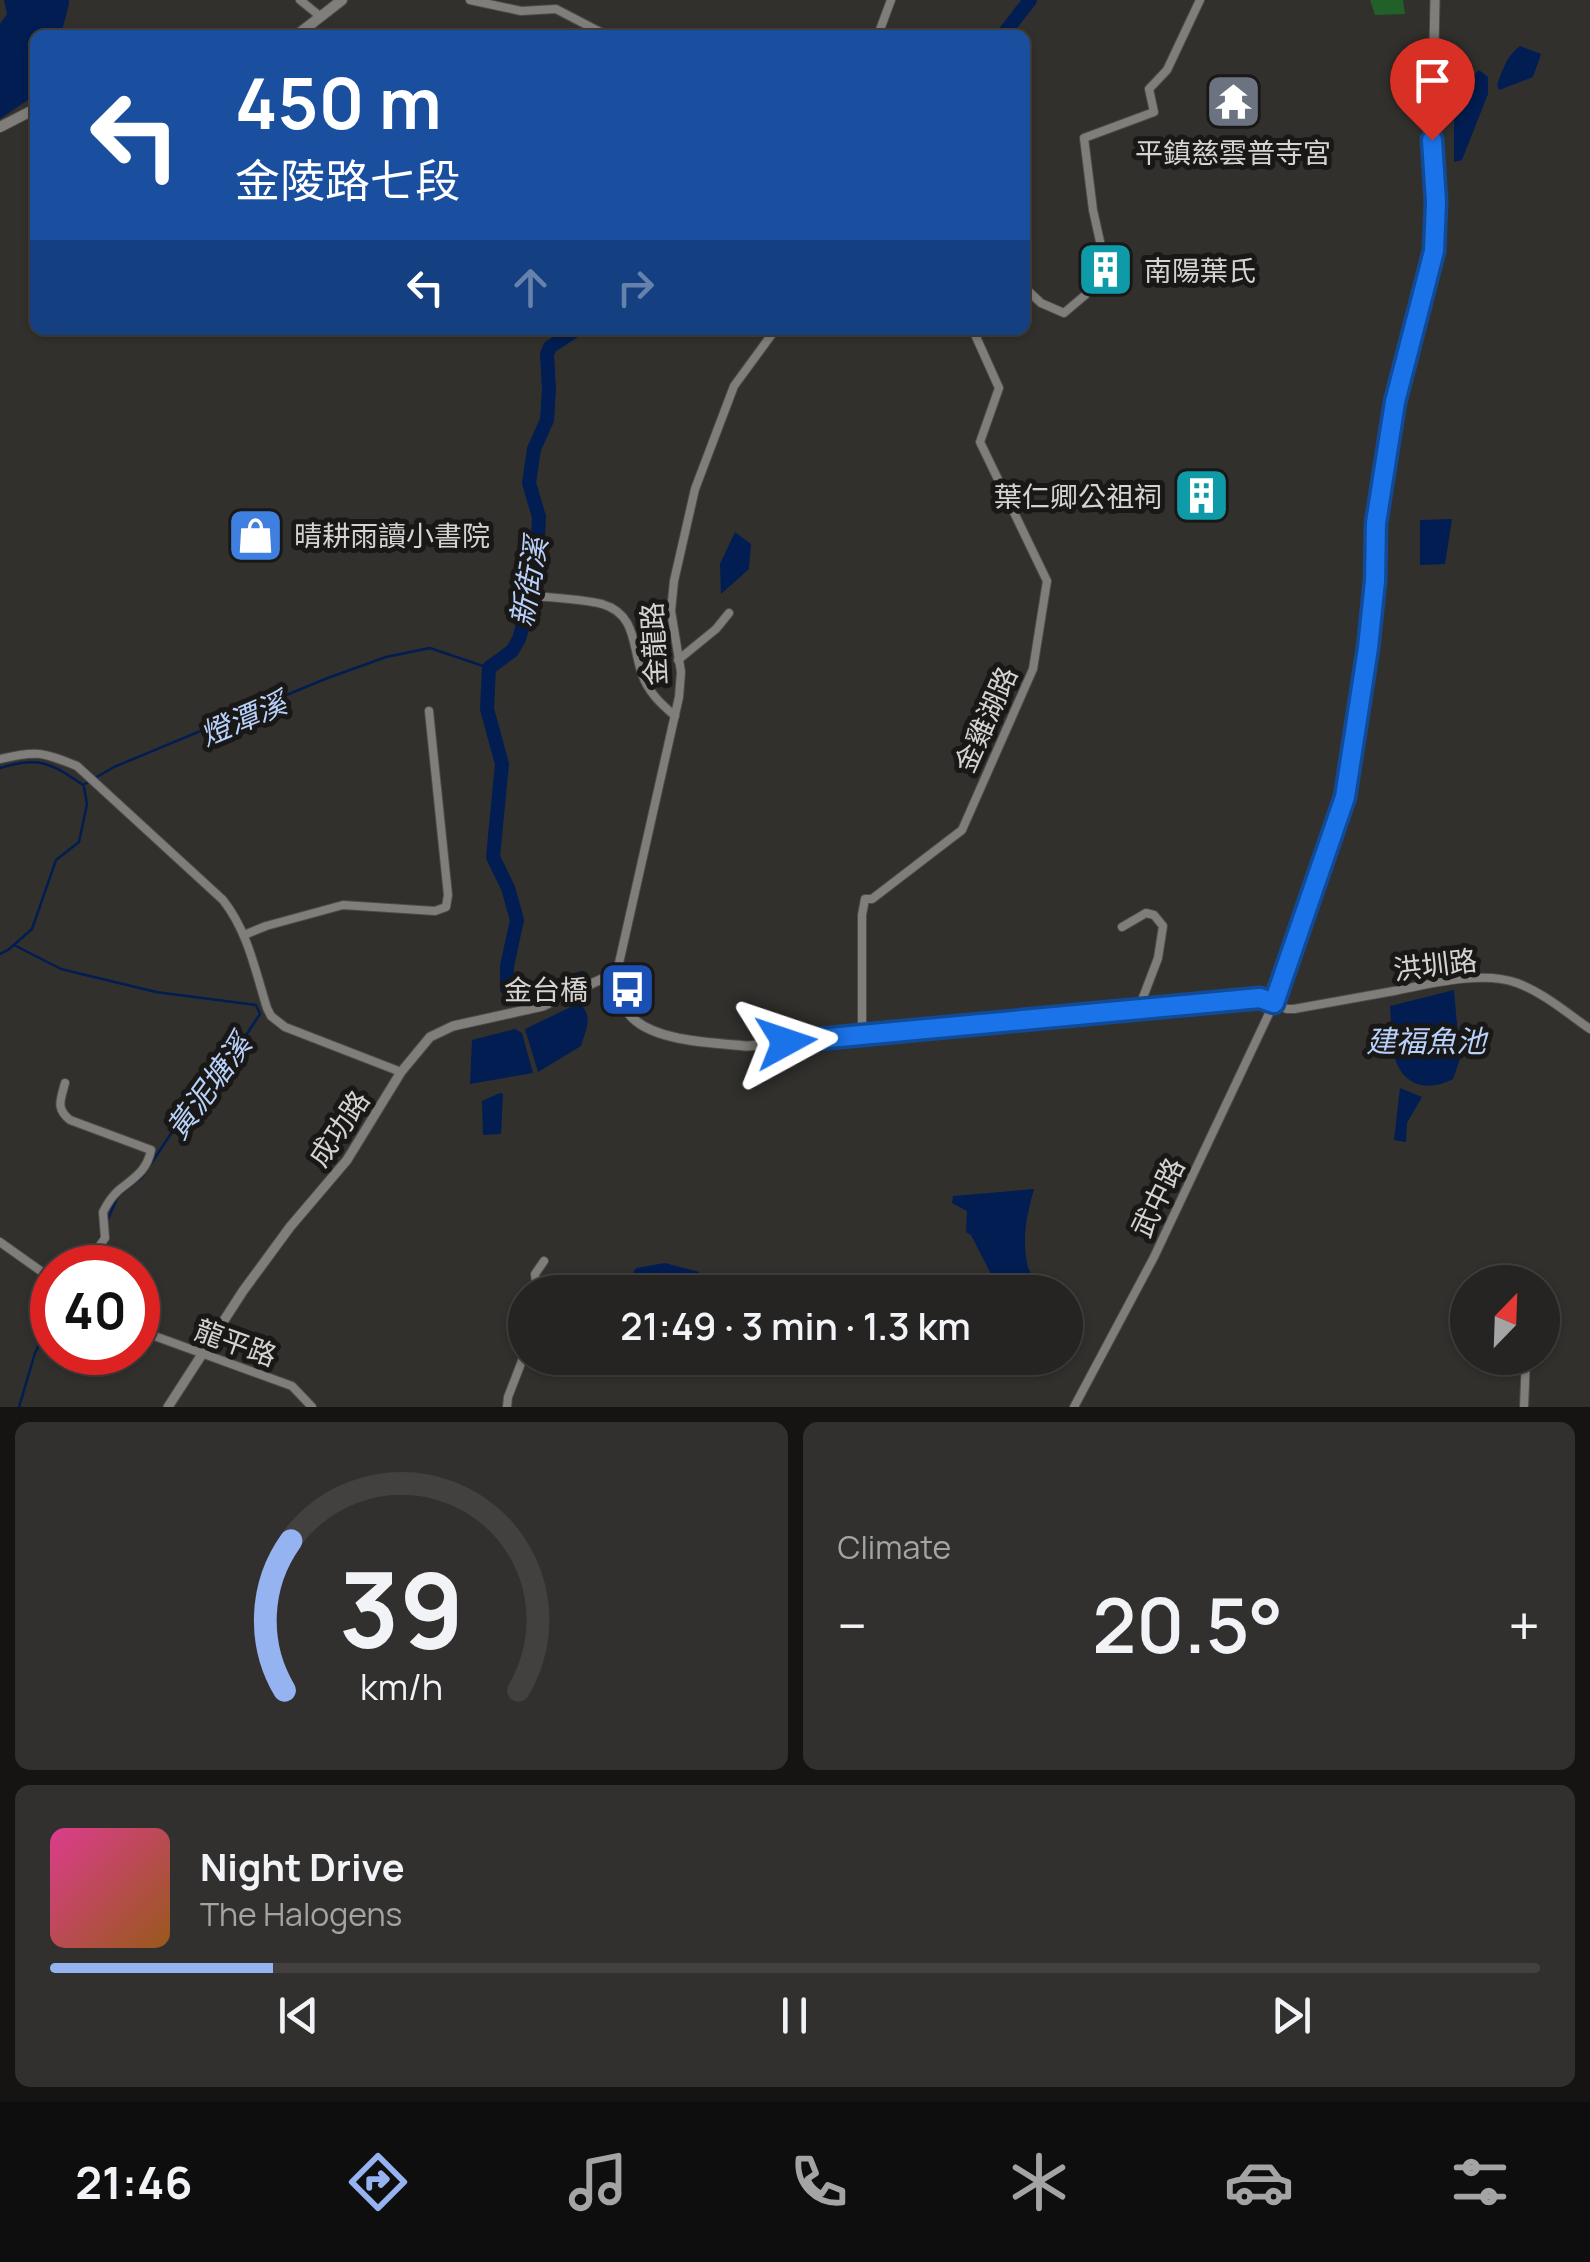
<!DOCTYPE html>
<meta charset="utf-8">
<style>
:root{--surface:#262422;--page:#32302f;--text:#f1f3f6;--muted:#a4a4a5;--line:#424140;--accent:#95b2f1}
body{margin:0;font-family:Manrope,"Noto Sans TC",sans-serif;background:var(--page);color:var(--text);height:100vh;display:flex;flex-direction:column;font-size:38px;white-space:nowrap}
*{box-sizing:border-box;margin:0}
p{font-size:32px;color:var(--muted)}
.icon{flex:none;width:55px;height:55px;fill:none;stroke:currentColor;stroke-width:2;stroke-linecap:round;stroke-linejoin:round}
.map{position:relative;height:1407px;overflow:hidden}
.sheet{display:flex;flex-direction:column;gap:15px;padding:15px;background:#151413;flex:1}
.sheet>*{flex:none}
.banner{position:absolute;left:30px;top:30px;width:1000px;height:305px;border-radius:15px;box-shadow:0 2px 8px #0004,0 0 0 2px var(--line);background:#1a4fa0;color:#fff;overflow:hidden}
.needle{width:65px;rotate:23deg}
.tools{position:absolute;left:1450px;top:1265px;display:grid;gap:20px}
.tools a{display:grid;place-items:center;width:110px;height:110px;border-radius:50%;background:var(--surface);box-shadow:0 2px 8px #0004,0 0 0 2px var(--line);font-size:50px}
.speed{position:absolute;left:30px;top:1245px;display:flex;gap:20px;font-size:50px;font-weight:700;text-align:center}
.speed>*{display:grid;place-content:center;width:130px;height:130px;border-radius:50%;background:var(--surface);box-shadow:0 2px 8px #0004,0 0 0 2px var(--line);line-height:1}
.speed .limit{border:15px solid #d22;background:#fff;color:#111}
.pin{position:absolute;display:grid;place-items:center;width:85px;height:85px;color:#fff;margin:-102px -42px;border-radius:50% 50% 50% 0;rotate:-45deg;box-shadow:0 0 10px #0007}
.pin .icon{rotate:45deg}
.me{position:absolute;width:110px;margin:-55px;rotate:85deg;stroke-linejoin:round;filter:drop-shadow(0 0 8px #0008)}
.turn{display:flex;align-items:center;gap:35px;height:210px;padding:0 40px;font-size:45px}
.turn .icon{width:130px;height:130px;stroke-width:2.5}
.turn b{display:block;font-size:70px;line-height:85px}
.lanes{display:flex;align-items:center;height:95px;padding:0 40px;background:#0003;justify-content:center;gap:50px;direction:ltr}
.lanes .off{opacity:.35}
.big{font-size:75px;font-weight:600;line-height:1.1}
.sheet .widget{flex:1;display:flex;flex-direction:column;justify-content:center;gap:15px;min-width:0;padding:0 35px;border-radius:15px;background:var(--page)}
.sheet .dial{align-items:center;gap:0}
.dial svg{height:260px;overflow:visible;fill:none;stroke:var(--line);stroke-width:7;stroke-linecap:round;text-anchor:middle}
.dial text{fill:var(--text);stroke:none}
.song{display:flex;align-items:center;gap:30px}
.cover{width:120px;height:120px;border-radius:15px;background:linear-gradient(135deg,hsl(330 70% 55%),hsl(30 70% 35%))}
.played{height:10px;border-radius:5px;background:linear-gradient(90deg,var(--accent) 15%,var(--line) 15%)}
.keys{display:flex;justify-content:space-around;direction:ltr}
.heat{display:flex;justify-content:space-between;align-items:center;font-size:55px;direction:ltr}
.sheet .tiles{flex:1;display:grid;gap:15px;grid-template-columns:1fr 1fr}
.widget:last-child{grid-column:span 2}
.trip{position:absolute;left:508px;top:1275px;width:575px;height:100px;border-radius:50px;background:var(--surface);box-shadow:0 2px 8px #0004,0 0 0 2px var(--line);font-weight:600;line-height:100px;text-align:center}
.dock{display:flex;height:160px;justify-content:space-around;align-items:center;background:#0f0e0e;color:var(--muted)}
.dock .icon{width:70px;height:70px}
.dock .active{color:var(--accent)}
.dock b{font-size:45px;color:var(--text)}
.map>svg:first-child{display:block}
.green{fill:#226029}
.water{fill:#011d51}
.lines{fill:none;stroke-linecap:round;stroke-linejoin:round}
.stream{stroke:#011d51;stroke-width:2.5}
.river{stroke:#011d51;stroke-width:14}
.minor-casing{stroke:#4e4c4a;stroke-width:10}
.tertiary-casing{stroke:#4e4c4a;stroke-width:11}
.secondary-casing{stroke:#4e4c4a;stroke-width:12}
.minor{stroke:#807e7a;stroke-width:8}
.tertiary{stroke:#807e7a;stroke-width:9}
.secondary{stroke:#807e7a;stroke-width:10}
.route-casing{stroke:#114b97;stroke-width:25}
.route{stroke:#1a73e8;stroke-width:18}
.labels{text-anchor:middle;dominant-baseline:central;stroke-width:10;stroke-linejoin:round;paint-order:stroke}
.poi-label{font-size:28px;fill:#d5d3d1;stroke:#191817;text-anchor:start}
.street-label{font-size:28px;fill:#d5d3d1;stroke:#191817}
.water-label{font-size:30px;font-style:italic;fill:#b8d1fa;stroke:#191817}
</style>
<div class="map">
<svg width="1590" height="1407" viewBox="0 0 1590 1407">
<rect width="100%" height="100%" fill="#32302d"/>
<!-- green -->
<path class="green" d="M1370,0h33l2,14 -30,1z"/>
<!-- water -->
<g class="water">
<path d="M4,0h65v4l-8,31h-26v56l-3,6 -32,22v-95l7,-10z"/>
<path d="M1520,46l21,8 -8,23 -34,13 -2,-5c5,-14 10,-30 23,-39z"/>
<path d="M1479,70l9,7v17l-26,66 -8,2v-52h-11l1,-20 17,-3z"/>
<path d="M1452,519l-7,45 -25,1v-45z"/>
<path d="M735,532l16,12 -2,25 -28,25 -1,-30z"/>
<path d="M1454,990l6,69 -7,20c-21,11 -45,10 -56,-15 -5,-10 -6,-45 -7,-58z"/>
<path d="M579,1003c15,13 7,26 2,43l-43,26 -13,-43z"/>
<path d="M515,1029l7,4 11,40 -63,11 2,-44z"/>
<path d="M1400,1088l22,9 -15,26 -1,19 -12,-2z"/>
<path d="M500,1093l3,1 -2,40 -18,1 -1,-34z"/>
<path d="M1034,1189c-7,25 -12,47 -7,74 2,11 11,18 12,29h-39l1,-4 -7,-8 -23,-45 -5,-3 1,-21 -15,-8 1,-7z"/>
<path d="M665,1263l34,9 2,16 -10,4h-46l-14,-16 5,-8z"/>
</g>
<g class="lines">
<!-- stream -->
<g class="stream">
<path d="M0,768c39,-12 51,-5 83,17l31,-18 211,-88 61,-22 44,-9 59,20"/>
<path d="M14,945l47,24 95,23 100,13 4,9 -25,38 -36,40 -57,85 -24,19 -10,23"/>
<path d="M0,954l8,-4 24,-21 24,-69 23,-18 8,-38 -3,-17"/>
<path d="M83,1256l15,-14 3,-6"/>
<path d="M19,1407l16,-54 17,-34"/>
</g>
<!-- river -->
<g class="river">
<path d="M1003,35l27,-35"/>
<path d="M576,330l-26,17 -3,7 2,35 -2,31 -13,29 -5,34 10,34 -2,42 -12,36v23l-6,21 -7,12 -23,17 -2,41 15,55 -9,93 15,31 9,32 -10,46v23l8,9 67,-20"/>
</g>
<defs>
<g id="minor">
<path d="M300,0l21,17"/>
<path d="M470,0l51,11 35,-2 50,26"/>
<path d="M878,35l13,-35"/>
<path d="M1025,288l16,15 23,10 33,-28 -5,-19 11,-11 -10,-45 -9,-72 70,-26 -5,-23 18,-19 33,-70"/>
<path d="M525,595c25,3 53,3 77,9 35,10 30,43 40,70 6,18 19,30 33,42"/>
<path d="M678,660l38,-31 13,-16"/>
<path d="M0,759c37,-9 42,-7 77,7l146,134c25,32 32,70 44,108l4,8 14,11 116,45"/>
<path d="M1122,927l24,-14 8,2 9,11 -5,32 -19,50"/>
<path d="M244,935l22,-9 77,-21 92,6 11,-4 2,-12 -19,-184"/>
<path d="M617,972l62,-275 2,-25 -10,-61 3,-30 21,-92 39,-103 41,-56"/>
<path d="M862,1035v-120l3,-16h7l90,-69 71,-161 14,-88 -67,-139 19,-54 -26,-58"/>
<path d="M65,1083c-4,16 -10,25 5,37l81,30c-4,21 -17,28 -32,40 -7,6 -12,14 -16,22l2,26 -7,10 -23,20"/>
<path d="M0,1242l52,37"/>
<path d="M537,1292l-2,-18 9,-13"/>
<path d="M138,1330l154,56 20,21"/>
<path d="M507,1407l1,-10 17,-44"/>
<path d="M1074,1407l80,-150 120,-254 13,6h7c33,-6 66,-12 100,-18 35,-7 89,-21 123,-8 27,10 50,30 73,46"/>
<path d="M1524,1407l2,-49"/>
</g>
<path id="tertiary" d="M168,1407l75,-116 47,-64 57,-67 54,-88 29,-35 23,-11 90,-20 74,-34c3,12 4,29 10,39 19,31 89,32 121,35l512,-48 14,5 71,-206 23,-149 7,-67 1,-58 19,-121 39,-151 2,-48 -4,-63 3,-140"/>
<g id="secondary">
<path d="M297,35l45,-35"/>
<path d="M0,127l35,-18"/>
</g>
</defs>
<!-- minor casing -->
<use href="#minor" class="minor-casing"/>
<!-- tertiary casing -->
<use href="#tertiary" class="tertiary-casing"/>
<!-- secondary casing -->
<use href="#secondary" class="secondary-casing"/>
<!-- minor -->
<use href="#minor" class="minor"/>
<!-- tertiary -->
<use href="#tertiary" class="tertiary"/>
<!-- secondary -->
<use href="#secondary" class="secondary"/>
</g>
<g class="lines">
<defs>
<path id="route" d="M786,1042l474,-44 14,5 71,-206 23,-149 7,-67 1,-58 19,-121 39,-151 2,-49 -4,-62"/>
</defs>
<!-- route casing -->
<use href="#route" class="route-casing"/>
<!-- route -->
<use href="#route" class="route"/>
</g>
<!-- icons -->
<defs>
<symbol id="temple-square" viewBox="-11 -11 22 22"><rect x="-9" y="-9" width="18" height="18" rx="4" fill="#6b7280" stroke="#191817"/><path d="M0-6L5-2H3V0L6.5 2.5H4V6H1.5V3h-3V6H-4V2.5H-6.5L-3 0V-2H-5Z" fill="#fff"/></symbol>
<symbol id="building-square" viewBox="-11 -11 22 22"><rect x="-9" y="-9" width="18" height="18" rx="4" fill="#0f9aa8" stroke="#191817"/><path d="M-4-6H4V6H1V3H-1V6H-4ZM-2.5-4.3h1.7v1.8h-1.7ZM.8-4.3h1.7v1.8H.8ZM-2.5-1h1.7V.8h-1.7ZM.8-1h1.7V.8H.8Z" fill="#fff"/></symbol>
<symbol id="shop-square" viewBox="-11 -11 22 22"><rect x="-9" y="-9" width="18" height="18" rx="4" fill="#3f7fe0" stroke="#191817"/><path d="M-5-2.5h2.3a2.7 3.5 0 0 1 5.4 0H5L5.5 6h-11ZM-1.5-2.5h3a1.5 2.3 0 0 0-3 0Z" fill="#fff"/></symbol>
<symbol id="bus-square" viewBox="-11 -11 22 22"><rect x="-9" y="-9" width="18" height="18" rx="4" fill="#1a4fb4" stroke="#191817"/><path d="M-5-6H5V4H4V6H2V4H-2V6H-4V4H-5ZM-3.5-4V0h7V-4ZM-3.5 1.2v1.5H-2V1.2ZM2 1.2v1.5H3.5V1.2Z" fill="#fff"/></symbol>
</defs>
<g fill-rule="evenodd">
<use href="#temple-square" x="1202" y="70" width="63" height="63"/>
<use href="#building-square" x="1074" y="238" width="63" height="63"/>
<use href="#building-square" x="1170" y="464" width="63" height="63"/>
<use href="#shop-square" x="224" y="504" width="63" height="63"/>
<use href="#bus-square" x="596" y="958" width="63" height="63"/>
</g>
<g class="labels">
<!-- poi labels -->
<g class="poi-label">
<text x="1233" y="152" text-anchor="middle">平鎮慈雲普寺宮</text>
<text x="1144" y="270">南陽葉氏</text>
<text x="1162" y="496" text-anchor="end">葉仁卿公祖祠</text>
<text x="294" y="535">晴耕雨讀小書院</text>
<text x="588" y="989" text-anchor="end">金台橋</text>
</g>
<!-- street labels -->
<g class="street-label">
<text transform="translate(653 644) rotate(-93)">金龍路</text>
<text transform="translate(985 719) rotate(-66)">金雞湖路</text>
<text transform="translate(1435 964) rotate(-7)">洪圳路</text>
<text transform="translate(338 1128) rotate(-56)">成功路</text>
<text transform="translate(1157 1197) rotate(-64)">武中路</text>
<text transform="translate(236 1342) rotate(20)">龍平路</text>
</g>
<!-- water labels -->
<g class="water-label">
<text transform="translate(528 582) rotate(-80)">新街溪</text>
<text transform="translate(243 718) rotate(-23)">燈潭溪</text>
<text x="1426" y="1040">建福魚池</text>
<text transform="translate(208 1086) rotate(-54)">黃泥塘溪</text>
</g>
</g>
</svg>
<div class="tools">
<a><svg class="needle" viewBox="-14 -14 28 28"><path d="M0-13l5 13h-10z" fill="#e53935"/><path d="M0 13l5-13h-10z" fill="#a4a4a5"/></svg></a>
</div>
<div class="speed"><div class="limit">40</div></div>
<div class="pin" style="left:1432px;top:140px;background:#d93025"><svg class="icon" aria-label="arrive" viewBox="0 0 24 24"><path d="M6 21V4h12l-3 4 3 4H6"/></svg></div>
<svg class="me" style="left:786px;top:1042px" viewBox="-20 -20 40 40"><path d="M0-17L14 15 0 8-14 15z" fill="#1a73e8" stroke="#fff" stroke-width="4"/></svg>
<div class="trip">21:49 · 3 min · 1.3 km</div>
<div class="banner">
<div class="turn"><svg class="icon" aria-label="left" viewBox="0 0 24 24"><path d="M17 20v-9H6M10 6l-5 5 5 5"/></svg><div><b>450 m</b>金陵路七段</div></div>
<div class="lanes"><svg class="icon" aria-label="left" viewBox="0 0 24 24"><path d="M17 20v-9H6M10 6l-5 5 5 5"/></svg><svg class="icon off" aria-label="ahead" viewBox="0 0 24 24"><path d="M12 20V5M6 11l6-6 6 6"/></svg><svg class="icon off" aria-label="right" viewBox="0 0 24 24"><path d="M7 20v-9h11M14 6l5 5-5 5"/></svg></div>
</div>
</div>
<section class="sheet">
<div class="tiles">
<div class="widget dial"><svg viewBox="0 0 100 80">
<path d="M14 69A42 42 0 1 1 86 69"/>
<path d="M14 69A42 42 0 0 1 16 23" stroke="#95b2f1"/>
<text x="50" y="56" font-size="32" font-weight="700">39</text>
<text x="50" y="72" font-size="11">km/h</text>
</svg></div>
<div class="widget"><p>Climate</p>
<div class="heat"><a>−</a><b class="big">20.5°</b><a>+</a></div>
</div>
<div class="widget">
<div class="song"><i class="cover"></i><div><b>Night Drive</b><p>The Halogens</p></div></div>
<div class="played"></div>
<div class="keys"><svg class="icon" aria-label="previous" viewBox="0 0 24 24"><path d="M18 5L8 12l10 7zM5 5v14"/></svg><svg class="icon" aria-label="pause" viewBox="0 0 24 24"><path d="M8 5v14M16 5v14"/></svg><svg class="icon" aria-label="next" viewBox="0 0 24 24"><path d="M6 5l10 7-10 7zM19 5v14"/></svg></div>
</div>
</div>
</section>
<nav class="dock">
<b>21:46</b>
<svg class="icon active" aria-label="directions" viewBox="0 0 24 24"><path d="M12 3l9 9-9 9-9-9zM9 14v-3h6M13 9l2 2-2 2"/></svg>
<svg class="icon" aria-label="music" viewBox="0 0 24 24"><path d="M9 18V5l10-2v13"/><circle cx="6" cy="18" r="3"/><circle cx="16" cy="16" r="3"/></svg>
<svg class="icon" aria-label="phone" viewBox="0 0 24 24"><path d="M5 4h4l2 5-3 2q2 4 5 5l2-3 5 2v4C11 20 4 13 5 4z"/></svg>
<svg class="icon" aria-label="climate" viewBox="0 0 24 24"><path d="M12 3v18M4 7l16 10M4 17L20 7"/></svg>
<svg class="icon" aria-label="car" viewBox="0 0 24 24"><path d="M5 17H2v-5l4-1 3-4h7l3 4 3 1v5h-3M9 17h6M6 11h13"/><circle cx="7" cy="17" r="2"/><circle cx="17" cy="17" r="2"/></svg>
<svg class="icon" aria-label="filters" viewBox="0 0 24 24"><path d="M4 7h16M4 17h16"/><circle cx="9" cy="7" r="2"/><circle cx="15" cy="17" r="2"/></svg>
</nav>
